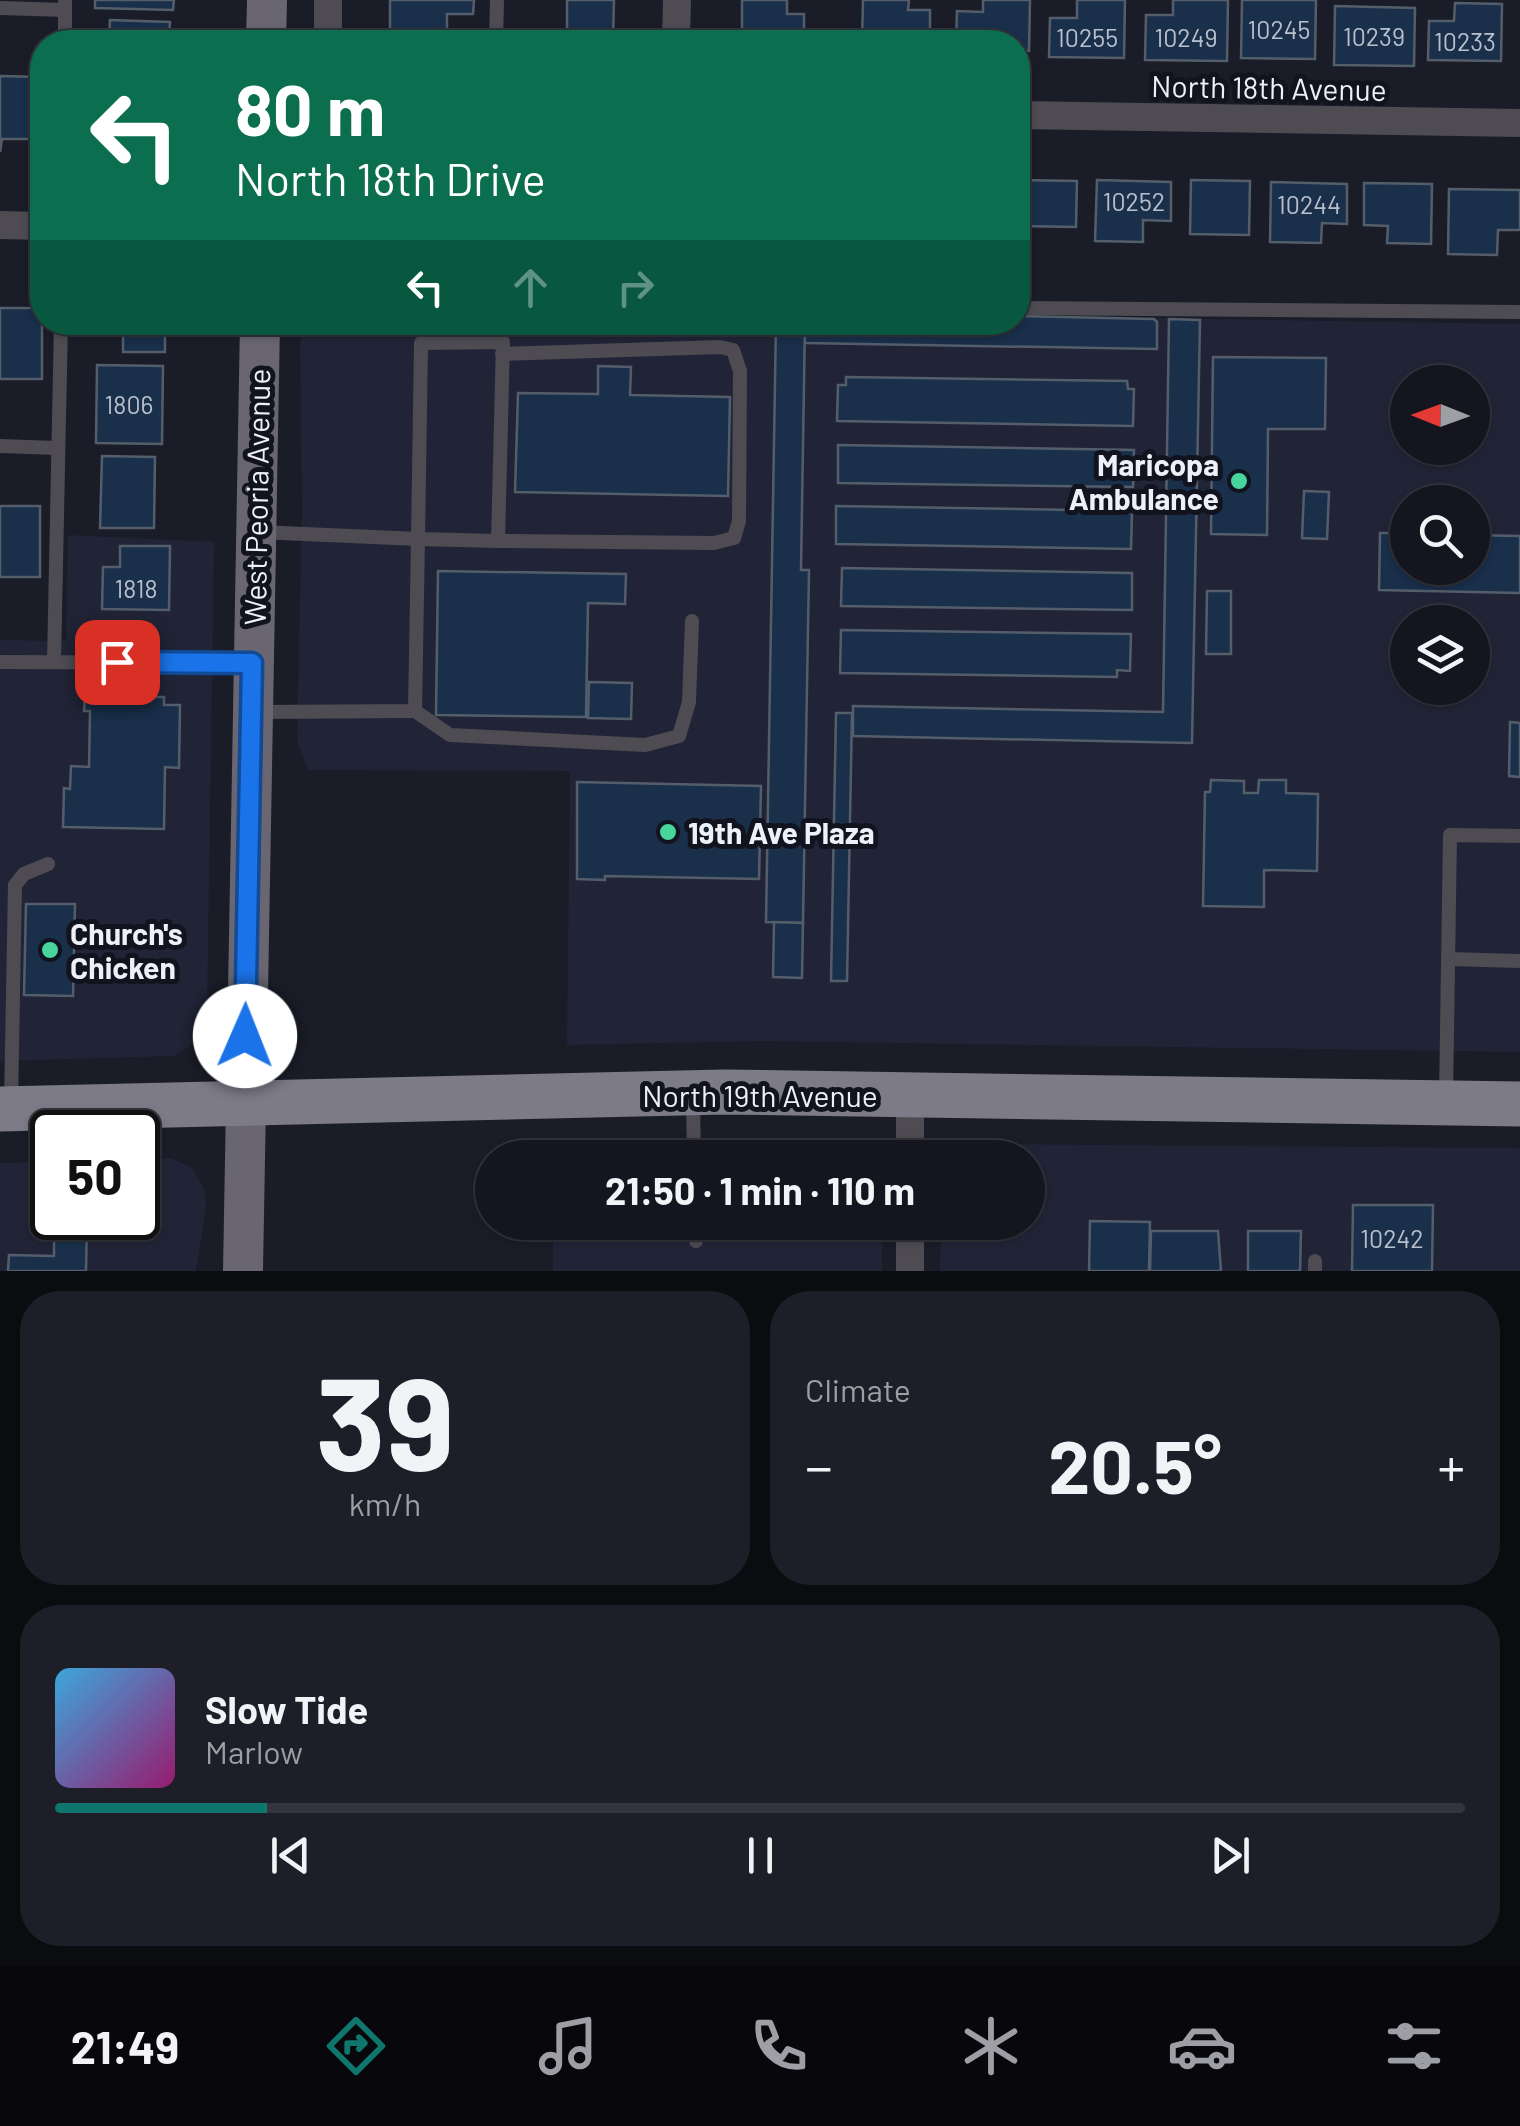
<!DOCTYPE html>
<meta charset="utf-8">
<style>
:root{--surface:#14151e;--page:#1d1e27;--text:#f1f3f6;--muted:#9d9fa4;--line:#33343c;--accent:#0f766e}
body{margin:0;font-family:Barlow,sans-serif;background:var(--page);color:var(--text);height:100vh;display:flex;flex-direction:column;font-size:38px;white-space:nowrap}
*{box-sizing:border-box;margin:0}
p{font-size:32px;color:var(--muted)}
.icon{flex:none;width:55px;height:55px;fill:none;stroke:currentColor;stroke-width:2;stroke-linecap:round;stroke-linejoin:round}
.map{position:relative;height:1271px;overflow:hidden}
.panel{display:flex;flex-direction:column;gap:20px;padding:20px;background:#0b0c10;flex:1}
.panel>*{flex:none}
.guide{position:absolute;left:30px;top:30px;width:1000px;height:305px;border-radius:40px;box-shadow:0 2px 8px #0004,0 0 0 2px var(--line);background:#0b6e4f;color:#fff;overflow:hidden}
.needle{width:65px;rotate:271deg}
.fabs{position:absolute;left:1390px;top:365px;display:grid;gap:20px}
.fabs a{display:grid;place-items:center;width:100px;height:100px;border-radius:50%;background:var(--surface);box-shadow:0 2px 8px #0004,0 0 0 2px var(--line);font-size:50px}
.speed{position:absolute;left:30px;top:1110px;display:flex;gap:20px;font-size:50px;font-weight:700;text-align:center}
.speed>*{display:grid;place-content:center;width:130px;height:130px;border-radius:50%;background:var(--surface);box-shadow:0 2px 8px #0004,0 0 0 2px var(--line);line-height:1}
.speed .limit{border:5px solid #111;border-radius:15px;background:#fff;color:#111}
.pin{position:absolute;display:grid;place-items:center;width:85px;height:85px;color:#fff;margin:-42px;border-radius:20px;box-shadow:0 5px 15px #0006}
.me{position:absolute;width:110px;margin:-55px;rotate:1deg;stroke-linejoin:round;filter:drop-shadow(0 0 8px #0008)}
.turn{display:flex;align-items:center;gap:35px;height:210px;padding:0 40px;font-size:45px}
.turn .icon{width:130px;height:130px;stroke-width:2.5}
.turn b{display:block;font-size:70px;line-height:85px}
.lanes{display:flex;align-items:center;height:95px;padding:0 40px;background:#0003;justify-content:center;gap:50px;direction:ltr}
.lanes .off{opacity:.35}
.big{font-size:75px;font-weight:700;line-height:1.1}
.panel .card{flex:1;display:flex;flex-direction:column;justify-content:center;gap:15px;min-width:0;padding:0 35px;border-radius:40px;background:var(--page)}
.panel .dial{align-items:center;gap:0}
.dial b{font-size:130px;line-height:1}
.song{display:flex;align-items:center;gap:30px}
.cover{width:120px;height:120px;border-radius:15px;background:linear-gradient(135deg,hsl(200 70% 55%),hsl(320 70% 35%))}
.played{height:10px;border-radius:5px;background:linear-gradient(90deg,var(--accent) 15%,var(--line) 15%)}
.keys{display:flex;justify-content:space-around;direction:ltr}
.heat{display:flex;justify-content:space-between;align-items:center;font-size:55px;direction:ltr}
.panel .tiles{flex:1;display:grid;gap:20px;grid-template-columns:1fr 1fr}
.card:last-child{grid-column:span 2}
.trip{position:absolute;left:475px;top:1140px;width:570px;height:100px;border-radius:50px;background:var(--surface);box-shadow:0 2px 8px #0004,0 0 0 2px var(--line);font-weight:700;line-height:100px;text-align:center}
.dock{display:flex;height:160px;justify-content:space-around;align-items:center;background:#08080c;color:var(--muted)}
.dock .icon{width:70px;height:70px}
.dock .selected{color:var(--accent)}
.dock b{font-size:45px;color:var(--text)}
.map>svg:first-child{display:block}
.built{fill:#212436;fill-rule:evenodd}
.building{fill:#192f4a;stroke:#545e6b;stroke-width:2.5}
.lines{fill:none;stroke-linecap:round;stroke-linejoin:round}
.service{stroke:#4e4c52;stroke-width:14}
.minor{stroke:#4e4c52;stroke-width:28}
.secondary{stroke:#696671;stroke-width:40}
.primary{stroke:#7e7b88;stroke-width:45}
.route-casing{stroke:#114b97;stroke-width:25}
.route{stroke:#1a73e8;stroke-width:18}
.poi-dot{fill:#47d49d;stroke:#11131e;stroke-width:4}
.labels{text-anchor:middle;dominant-baseline:central;stroke-width:10;stroke-linejoin:round;paint-order:stroke}
.number-label{font-size:25px;fill:#b9c0cd}
.street-label{font-size:30px;fill:#eef0f9;stroke:#11131e}
.poi-label{font-size:30px;font-weight:bold;fill:#eef0f9;stroke:#11131e;text-anchor:start}
</style>
<div class="map">
<svg width="1520" height="1271" viewBox="0 0 1520 1271">
<rect width="100%" height="100%" fill="#1a1c28"/>
<!-- built -->
<g class="built">
<path d="M1018,316l502,8v728l-757,-11 -196,4 3,-274 -262,-1 -11,-30 5,-232 -2,-167 7,-18 711,-1zM1408,382h64v66h-64zM1408,502h64v66h-64zM1408,622h64v66h-64z"/>
<path d="M68,535l146,7 -7,471 -5,20 -13,14 -16,9 -173,5v-421l66,1z"/>
<path d="M978,1144l542,4v123h-580l1,-48 87,-1v-64l-76,-1 10,-9z"/>
<path d="M171,1158l21,10 12,20 2,19 -10,64h-196v-108l52,-1v56h86v-59z"/>
<rect x="553" y="1223" width="329" height="48"/>
</g>
<!-- building -->
<g class="building">
<path d="M95,0h79l-1,10 -78,-2z"/>
<path d="M390,0h84l-1,14h-26v18l-57,-1z"/>
<path d="M567,0h47l-1,40 -46,-1z"/>
<path d="M742,0h45v14h17v28h-62z"/>
<path d="M863,0h46l-1,10h22v32h-68z"/>
<path d="M983,0h47l-1,51 -11,-1v-8h-62l1,-31 26,1z"/>
<path d="M1077,0h48l-1,58 -75,-1 1,-39h27z"/>
<path d="M1173,0h55l-1,61 -82,-1 1,-45h27z"/>
<path d="M1242,0h74l-1,59 -74,-1z"/>
<path d="M1455,3l47,1 -1,57 -73,-1 1,-39h25z"/>
<path d="M1335,6l80,2 -1,58 -80,-1z"/>
<path d="M110,20l60,2 -1,20h-60z"/>
<path d="M0,76l42,1v62h-40l-2,13z"/>
<path d="M1018,180l59,1 -1,46 -58,-1z"/>
<path d="M1097,180l74,2v39l-28,-1v22l-48,-1z"/>
<path d="M1191,180l59,1 -1,54 -59,-1z"/>
<path d="M1271,182l76,2v40l-25,-1 -1,20 -51,-1z"/>
<path d="M1364,183l68,1 -1,60 -44,-1 1,-17 -24,-1z"/>
<path d="M1449,189l71,1v40h-22l-1,25 -49,-1z"/>
<rect x="0" y="308" width="42" height="71"/>
<path d="M1018,316l136,3 3,3v27l-352,-6v-21h213z"/>
<path d="M1169,319l31,1 -8,423 -339,-7v-30l310,6z"/>
<path d="M105,322h60v30h-42v-24h-18z"/>
<path d="M776,322h29l-4,248h8l-6,353 -37,-1z"/>
<path d="M1213,357l113,1 -1,71h-57l-1,106 -56,-1z"/>
<path d="M97,365l66,1 -1,78 -66,-1z"/>
<path d="M598,366l33,1 -1,28 100,2 -2,99 -213,-4 3,-99 80,1z"/>
<path d="M846,377l281,4 1,8h6l-1,37 -296,-5 1,-36h8z"/>
<path d="M838,445l296,5 -1,37 -295,-4z"/>
<path d="M102,456l53,1 -1,71h-54z"/>
<path d="M1304,491l25,1 -2,47 -25,-1z"/>
<rect x="0" y="506" width="40" height="71"/>
<path d="M836,506l296,5 -1,38 -295,-5z"/>
<path d="M1380,533h28v35h64v-33l48,1v57l-141,-3z"/>
<path d="M120,546h50l-1,64 -67,-1 1,-42h17z"/>
<path d="M842,568l290,5v37l-291,-4z"/>
<path d="M438,571l188,3 -1,30 -37,-1 -2,114 -150,-2z"/>
<path d="M1207,591h24v63h-25z"/>
<path d="M841,630l290,4 -1,37 -13,-1v7l-277,-4z"/>
<path d="M589,682l43,1 -1,36 -43,-1z"/>
<path d="M85,696l79,1v8h16l-1,63 -14,-1 -1,62 -101,-2 1,-39 6,1 1,-23 18,1 1,-56h-6z"/>
<path d="M836,713h16l-5,268h-16z"/>
<path d="M1510,722l10,1v54l-11,-1z"/>
<path d="M1211,780l33,1v12h14l1,-13h27v13l32,1 -1,77 -53,-1v37l-61,-1 2,-114h5z"/>
<path d="M577,782l184,4 -2,93 -154,-3v4l-28,-1z"/>
<path d="M26,904h49l-2,92 -49,-1z"/>
<path d="M774,922l29,1 -1,55 -29,-1z"/>
<path d="M1353,1205h80l-1,66h-80z"/>
<path d="M1090,1221l60,1 -1,49h-60z"/>
<path d="M54,1223l33,1 -1,47h-78l1,-16 45,1z"/>
<path d="M1151,1231h67l3,40h-71z"/>
<path d="M1248,1231h53l-1,40h-52z"/>
</g>
<g class="lines">
<!-- service -->
<g class="service">
<path d="M0,8l65,2"/>
<path d="M65,42v-42"/>
<path d="M496,42l1,-42"/>
<path d="M1018,308l502,4"/>
<path d="M503,342l-5,199 -80,-2 3,-196z"/>
<path d="M0,446l57,2"/>
<path d="M498,541l216,2 20,-5 5,-17 1,-150 -7,-21 -13,-3 -218,7"/>
<path d="M0,662l251,1"/>
<path d="M54,662l7,-340"/>
<path d="M415,711l35,24 195,10 34,-9 10,-34 3,-81"/>
<path d="M257,712l158,-1 3,-172 -159,-7"/>
<path d="M1448,959l72,2"/>
<path d="M1446,1097l4,-262 70,1"/>
<path d="M693,1098l1,60"/>
<path d="M11,1104l4,-219 9,-11 24,-10"/>
<path d="M696,1222v19"/>
<path d="M1315,1271v-10"/>
</g>
<!-- minor -->
<g class="minor">
<path d="M328,42v-42"/>
<path d="M676,42l1,-42"/>
<path d="M1018,115l502,8"/>
<path d="M0,225l42,1"/>
<path d="M910,1158v-62"/>
<path d="M910,1222v49"/>
</g>
<!-- secondary -->
<g class="secondary">
<path d="M266,42l1,-42"/>
<path d="M243,1271l17,-949"/>
</g>
<!-- primary -->
<path class="primary" d="M0,1109l724,-17 796,12"/>
</g>
<g class="lines">
<defs>
<path id="route" d="M117,662l135,1 -7,373"/>
</defs>
<!-- route casing -->
<use href="#route" class="route-casing"/>
<!-- route -->
<use href="#route" class="route"/>
</g>
<!-- markers -->
<g class="poi-dot">
<circle cx="1239" cy="481" r="10"/>
<circle cx="668" cy="832" r="10"/>
<circle cx="50" cy="950" r="10"/>
</g>
<g class="labels">
<!-- number labels -->
<g class="number-label">
<text x="1279" y="29">10245</text>
<text x="1374" y="36">10239</text>
<text x="1087" y="37">10255</text>
<text x="1186" y="37">10249</text>
<text x="1465" y="41">10233</text>
<text x="1134" y="201">10252</text>
<text x="1309" y="204">10244</text>
<text x="129" y="404">1806</text>
<text x="136" y="588">1818</text>
<text x="1392" y="1238">10242</text>
</g>
<!-- street labels -->
<g class="street-label">
<text transform="translate(1269 87) rotate(1)">North 18th Avenue</text>
<text transform="translate(256 497) rotate(-89)">West Peoria Avenue</text>
<text x="760" y="1095">North 19th Avenue</text>
</g>
<!-- poi labels -->
<g class="poi-label">
<text x="1219" y="464" text-anchor="end">Maricopa<tspan x="1219" dy="34">Ambulance</tspan></text>
<text x="688" y="832">19th Ave Plaza</text>
<text x="70" y="933">Church's<tspan x="70" dy="34">Chicken</tspan></text>
</g>
</g>
</svg>
<div class="fabs">
<a><svg class="needle" viewBox="-14 -14 28 28"><path d="M0-13l5 13h-10z" fill="#e53935"/><path d="M0 13l5-13h-10z" fill="#9d9fa4"/></svg></a>
<a><svg class="icon" aria-label="search" viewBox="0 0 24 24"><circle cx="10" cy="10" r="6"/><path d="M15 15l6 6"/></svg></a>
<a><svg class="icon" aria-label="layers" viewBox="0 0 24 24"><path d="M12 4l9 5-9 5-9-5zM3 14l9 5 9-5"/></svg></a>
</div>
<div class="speed"><div class="limit">50</div></div>
<div class="pin" style="left:117px;top:662px;background:#d93025"><svg class="icon" aria-label="arrive" viewBox="0 0 24 24"><path d="M6 21V4h12l-3 4 3 4H6"/></svg></div>
<svg class="me" style="left:245px;top:1036px" viewBox="-20 -20 40 40"><circle r="19" fill="#fff"/><path d="M0-13L10 11 0 6-10 11z" fill="#1a73e8"/></svg>
<div class="trip">21:50 · 1 min · 110 m</div>
<div class="guide">
<div class="turn"><svg class="icon" aria-label="left" viewBox="0 0 24 24"><path d="M17 20v-9H6M10 6l-5 5 5 5"/></svg><div><b>80 m</b>North 18th Drive</div></div>
<div class="lanes"><svg class="icon" aria-label="left" viewBox="0 0 24 24"><path d="M17 20v-9H6M10 6l-5 5 5 5"/></svg><svg class="icon off" aria-label="ahead" viewBox="0 0 24 24"><path d="M12 20V5M6 11l6-6 6 6"/></svg><svg class="icon off" aria-label="right" viewBox="0 0 24 24"><path d="M7 20v-9h11M14 6l5 5-5 5"/></svg></div>
</div>
</div>
<section class="panel">
<div class="tiles">
<div class="card dial"><b>39</b><p>km/h</p></div>
<div class="card"><p>Climate</p>
<div class="heat"><a>−</a><b class="big">20.5°</b><a>+</a></div>
</div>
<div class="card">
<div class="song"><i class="cover"></i><div><b>Slow Tide</b><p>Marlow</p></div></div>
<div class="played"></div>
<div class="keys"><svg class="icon" aria-label="previous" viewBox="0 0 24 24"><path d="M18 5L8 12l10 7zM5 5v14"/></svg><svg class="icon" aria-label="pause" viewBox="0 0 24 24"><path d="M8 5v14M16 5v14"/></svg><svg class="icon" aria-label="next" viewBox="0 0 24 24"><path d="M6 5l10 7-10 7zM19 5v14"/></svg></div>
</div>
</div>
</section>
<nav class="dock">
<b>21:49</b>
<svg class="icon selected" aria-label="directions" viewBox="0 0 24 24"><path d="M12 3l9 9-9 9-9-9zM9 14v-3h6M13 9l2 2-2 2"/></svg>
<svg class="icon" aria-label="music" viewBox="0 0 24 24"><path d="M9 18V5l10-2v13"/><circle cx="6" cy="18" r="3"/><circle cx="16" cy="16" r="3"/></svg>
<svg class="icon" aria-label="phone" viewBox="0 0 24 24"><path d="M5 4h4l2 5-3 2q2 4 5 5l2-3 5 2v4C11 20 4 13 5 4z"/></svg>
<svg class="icon" aria-label="climate" viewBox="0 0 24 24"><path d="M12 3v18M4 7l16 10M4 17L20 7"/></svg>
<svg class="icon" aria-label="car" viewBox="0 0 24 24"><path d="M5 17H2v-5l4-1 3-4h7l3 4 3 1v5h-3M9 17h6M6 11h13"/><circle cx="7" cy="17" r="2"/><circle cx="17" cy="17" r="2"/></svg>
<svg class="icon" aria-label="filters" viewBox="0 0 24 24"><path d="M4 7h16M4 17h16"/><circle cx="9" cy="7" r="2"/><circle cx="15" cy="17" r="2"/></svg>
</nav>
